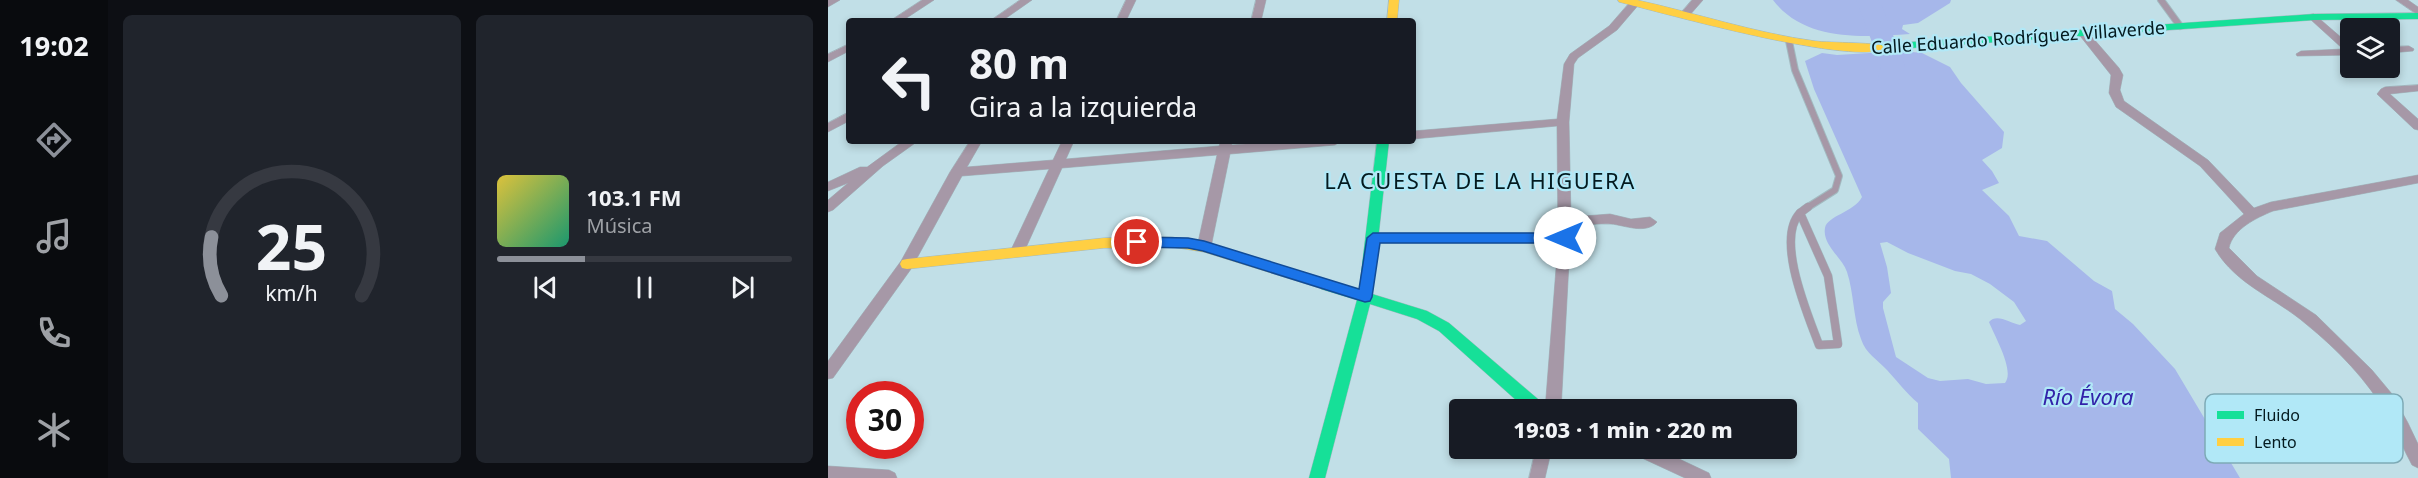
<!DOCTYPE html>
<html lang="es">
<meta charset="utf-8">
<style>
:root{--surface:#171b24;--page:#20242c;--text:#f1f3f6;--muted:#9ea1a6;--line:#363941;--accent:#8c9099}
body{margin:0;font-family:"Noto Sans",sans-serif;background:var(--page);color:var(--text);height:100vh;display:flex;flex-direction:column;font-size:22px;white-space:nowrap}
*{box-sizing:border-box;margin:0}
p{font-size:20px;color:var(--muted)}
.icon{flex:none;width:33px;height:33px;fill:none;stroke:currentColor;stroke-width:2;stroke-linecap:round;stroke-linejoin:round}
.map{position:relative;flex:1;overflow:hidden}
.side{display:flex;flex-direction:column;gap:15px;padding:15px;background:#0d0f14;width:720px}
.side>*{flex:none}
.guide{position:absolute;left:18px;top:18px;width:570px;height:126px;border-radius:6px;box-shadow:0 3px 9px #0003;background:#171b24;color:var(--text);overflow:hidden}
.buttons{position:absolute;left:1512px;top:18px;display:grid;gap:12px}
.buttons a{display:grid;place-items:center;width:60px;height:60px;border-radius:6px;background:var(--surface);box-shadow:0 3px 9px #0003;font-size:30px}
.speed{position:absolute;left:18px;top:381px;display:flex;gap:12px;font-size:30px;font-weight:700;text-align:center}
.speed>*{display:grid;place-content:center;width:78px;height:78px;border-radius:50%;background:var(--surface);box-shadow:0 3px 9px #0003;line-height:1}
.speed .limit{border:9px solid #d22;background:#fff;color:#111}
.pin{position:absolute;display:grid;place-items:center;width:51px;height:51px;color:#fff;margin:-26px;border:3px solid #fff;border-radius:50%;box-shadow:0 2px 6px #0007}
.me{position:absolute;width:66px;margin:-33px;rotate:270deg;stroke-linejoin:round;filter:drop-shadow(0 0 4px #0008)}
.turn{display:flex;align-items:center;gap:21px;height:126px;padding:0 24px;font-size:27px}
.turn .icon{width:78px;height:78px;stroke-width:2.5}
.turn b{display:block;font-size:42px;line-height:51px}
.side .card{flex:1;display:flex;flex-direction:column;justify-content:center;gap:9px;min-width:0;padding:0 21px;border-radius:9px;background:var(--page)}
.side .dial{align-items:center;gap:0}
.dial svg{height:156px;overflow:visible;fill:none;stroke:var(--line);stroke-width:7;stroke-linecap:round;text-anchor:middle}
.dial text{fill:var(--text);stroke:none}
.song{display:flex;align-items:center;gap:18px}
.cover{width:72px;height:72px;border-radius:9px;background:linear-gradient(135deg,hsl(50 70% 55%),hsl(160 70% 35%))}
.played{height:6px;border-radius:3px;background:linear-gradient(90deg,var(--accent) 30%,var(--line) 30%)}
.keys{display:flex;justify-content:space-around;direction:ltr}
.side .tiles{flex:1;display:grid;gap:15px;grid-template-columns:repeat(2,1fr)}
.trip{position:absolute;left:621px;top:399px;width:348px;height:60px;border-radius:6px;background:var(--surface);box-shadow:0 3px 9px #0003;font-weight:800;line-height:60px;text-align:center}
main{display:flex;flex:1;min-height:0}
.tabs{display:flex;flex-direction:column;width:108px;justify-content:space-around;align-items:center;background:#090b0e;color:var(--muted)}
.tabs .icon{width:42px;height:42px}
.tabs .on{color:var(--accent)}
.tabs b{font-size:27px;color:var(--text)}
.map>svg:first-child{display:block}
.water{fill:#a6b7ea;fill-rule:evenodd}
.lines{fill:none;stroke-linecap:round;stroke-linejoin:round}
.river{fill:#a6b7ea;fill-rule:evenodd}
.lane-far1-casing{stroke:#a2bac0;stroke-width:8}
.lane-casing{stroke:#a2bac0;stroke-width:9}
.street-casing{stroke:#a2bac0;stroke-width:1}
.fast-casing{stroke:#a2bac0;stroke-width:1}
.slow-casing{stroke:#a2bac0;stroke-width:1}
.lane-far1{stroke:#a698a7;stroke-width:6}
.lane{stroke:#a698a7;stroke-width:8}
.street{fill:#a698a7;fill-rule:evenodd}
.fast{fill:#16e098;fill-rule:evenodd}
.slow{fill:#ffcf43;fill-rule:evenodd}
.route{fill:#1a73e8;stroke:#114b97;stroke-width:1.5}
.labels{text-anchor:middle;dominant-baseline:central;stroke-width:4.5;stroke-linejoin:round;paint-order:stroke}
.far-street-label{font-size:18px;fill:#041a1f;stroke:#b1e8f7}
.neighbourhood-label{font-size:22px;letter-spacing:1.5px;fill:#041a1f;stroke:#b1e8f7}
.water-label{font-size:22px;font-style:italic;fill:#3223a9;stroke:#b1e8f7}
.key{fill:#b1e8f7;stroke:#7daab6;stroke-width:1.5}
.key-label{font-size:16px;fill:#041a1f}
</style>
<main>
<nav class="tabs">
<b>19:02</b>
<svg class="icon on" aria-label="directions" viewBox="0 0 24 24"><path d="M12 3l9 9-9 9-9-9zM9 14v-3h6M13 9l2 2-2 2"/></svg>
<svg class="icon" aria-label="music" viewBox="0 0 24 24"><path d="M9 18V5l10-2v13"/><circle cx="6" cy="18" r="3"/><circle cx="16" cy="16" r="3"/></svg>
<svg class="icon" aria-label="phone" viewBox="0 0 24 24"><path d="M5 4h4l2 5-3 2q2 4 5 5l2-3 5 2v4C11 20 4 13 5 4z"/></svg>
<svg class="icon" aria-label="climate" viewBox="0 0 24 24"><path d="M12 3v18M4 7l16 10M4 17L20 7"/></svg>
</nav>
<section class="side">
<div class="tiles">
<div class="card dial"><svg viewBox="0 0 100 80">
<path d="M14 69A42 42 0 1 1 86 69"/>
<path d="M14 69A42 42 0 0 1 9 39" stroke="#8c9099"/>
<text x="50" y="56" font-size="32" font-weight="700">25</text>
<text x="50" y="72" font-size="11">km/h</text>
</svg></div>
<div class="card">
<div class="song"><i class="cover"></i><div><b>103.1 FM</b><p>Música</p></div></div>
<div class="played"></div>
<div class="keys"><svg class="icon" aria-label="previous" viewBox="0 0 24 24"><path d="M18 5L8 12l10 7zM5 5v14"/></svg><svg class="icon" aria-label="pause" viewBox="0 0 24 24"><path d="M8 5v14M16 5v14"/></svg><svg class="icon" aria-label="next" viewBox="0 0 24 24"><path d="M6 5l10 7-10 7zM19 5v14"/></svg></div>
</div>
</div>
</section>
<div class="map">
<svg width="1590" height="478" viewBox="0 0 1590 478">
<rect width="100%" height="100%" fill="#c1dfe7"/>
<!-- water -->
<g class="water">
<path d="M945,0h178l-1,3 -32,20 -15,2 -1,4 8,5c-47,3 -105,8 -137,-34z"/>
<path d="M1074,51l20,2 28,14 11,16 43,49 -2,16 -20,12 10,11 7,12 -17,7 27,26 10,20 28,5 47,40 18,10 3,18 18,15 42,45 65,109h-289l-2,-19 -31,-30v-26c-12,-10 -20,-21 -31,-33 -10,-11 -21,-16 -26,-31 -8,-21 -7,-46 -14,-67 -5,-15 -25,-27 -22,-44 2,-12 29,-16 37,-31l-48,-108 -9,-28 17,-8 15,2zM1059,242l21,11 47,18 16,3 19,10 24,18 12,19 -6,4c-11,-2 -23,-12 -31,-3 6,15 26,49 16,61l-19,1 -18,-5 -28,2 -12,-3 -32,-21 -13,-49v-6l8,-9 -4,-26 -7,-24z"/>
</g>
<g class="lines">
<!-- river -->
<path class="river" d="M1028,0h22l4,6 23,60 -7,18 -8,2 -8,-2 -4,-5 3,-13z"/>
<defs>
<g id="lane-far1">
<path d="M1333,0l19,26"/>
<path d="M961,41l6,29 44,106 -4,14 -30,19"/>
</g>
<g id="lane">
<path d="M972,213l28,63 10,68 -19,1c-11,-30 -44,-106 -19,-132z"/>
<path d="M972,213l8,-6"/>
</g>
<g id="street">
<path d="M0,0h12l-12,7z"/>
<path d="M94,0h12l-32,21h-12z"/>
<path d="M192,0h12l-30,21h-12z"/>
<path d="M298,0h10l-10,21h-10z"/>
<path d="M428,0h10l-5,21h-10z"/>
<path d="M804,0l9,2 -24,28 -39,28 -4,6 -5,58 2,95 39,-3 21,5 19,-2 7,5c-11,13 -33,3 -46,2 -13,-1 -27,2 -40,2l-10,184h-16l13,-167h-185l-7,-5 7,-5h185l-1,-107 -144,13v-8l144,-12 7,-55 6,-10 39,-28z"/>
<path d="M864,0h11l-14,16h-8l-1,-2z"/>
<path d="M1568,0h12l10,7v8z"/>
<path d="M1486,14l36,31v10l-53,1 -1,-2 5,-3 42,-2 -33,-30v-4z"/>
<path d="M1254,29l4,1 33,38 4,7 -3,15 4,11 84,59 46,48 17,-6 147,-27v8l-145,28c-17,7 -40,18 -44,37l28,28 59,39 56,55 20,24 16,29 10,21v24l-6,-3c-9,-16 -15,-33 -24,-49 -20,-35 -51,-67 -82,-92 -30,-26 -70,-39 -91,-75l5,-16 24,-19 -44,-48 -84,-59 -7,-14 2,-18 -34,-43z"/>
<path d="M21,44v7l-21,11v-8z"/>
<path d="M1581,46l5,3 -1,2 -23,2v-6z"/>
<path d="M1590,85v6l-28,3 28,25v11l-4,-1 -37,-35 4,-5 4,-2z"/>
<path d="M21,112v9l-21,11v-9z"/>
<path d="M75,141h15l-35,25 -50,44 -5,2v-12l20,-17 -20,8v-9l32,-15h7z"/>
<path d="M142,141h12l-15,26 86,-7 9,-19h12l-8,18 153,-13 2,-5h10l1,4 54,-4h55l-6,4 -105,9 -19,93 -7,5 -7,-5 20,-92 -155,13 -38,84 -2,4h-10l-2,-4 39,-83 -87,7 -51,93 -78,109 -5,1v-18l73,-100 49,-89z"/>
<path d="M708,448h16l-7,30h-16z"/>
<path d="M801,448h27l53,25 2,5h-26l-54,-25z"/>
<path d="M0,466l61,4 6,3 2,5h-69z"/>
</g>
<g id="fast">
<path d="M1590,13v6l-104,1 -432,30 -5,-3 5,-3 432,-30z"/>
<path d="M549,141h12l-17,153 55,17 22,12 90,77 13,5 2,5h-27l-88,-79 -22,-12 -47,-15 -45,174h-16l48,-178 -36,-11 -2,-4 2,-4 5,-1 33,10z"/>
</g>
<g id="slow">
<path d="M561,0h10l-2,21h-10z"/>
<path d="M790,0h19c59,13 118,33 178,41 14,2 66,1 72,6 -26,22 -227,-35 -268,-45z"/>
<path d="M344,237l32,5 127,39 2,4 -2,4 -5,1 -122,-38 -32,-5 -68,1 -197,21 -5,-1 -2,-4 2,-4 5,-1 197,-21z"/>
</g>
</defs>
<!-- lane-far1 casing -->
<use href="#lane-far1" class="lane-far1-casing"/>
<!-- lane casing -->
<use href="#lane" class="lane-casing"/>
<!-- street casing -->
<use href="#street" class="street-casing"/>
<!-- fast casing -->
<use href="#fast" class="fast-casing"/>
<!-- slow casing -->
<use href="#slow" class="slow-casing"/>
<!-- lane-far1 -->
<use href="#lane-far1" class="lane-far1"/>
<!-- lane -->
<use href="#lane" class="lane"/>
<!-- street -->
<use href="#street" class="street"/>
<!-- fast -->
<use href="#fast" class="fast"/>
<!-- slow -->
<use href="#slow" class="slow"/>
</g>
<!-- route -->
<path class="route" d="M545,233h192l7,5 -7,5h-185l-8,54 -2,4 -5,1 -162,-51 -15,-3 -51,-1 -7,-5 7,-5 51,1 16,3 155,48 8,-51z"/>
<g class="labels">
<!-- far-street labels -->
<g class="far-street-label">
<text transform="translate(1190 37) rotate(-4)">Calle Eduardo Rodríguez Villaverde</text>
</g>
<!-- neighbourhood labels -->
<g class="neighbourhood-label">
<text x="652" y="180">LA CUESTA DE LA HIGUERA</text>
</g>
<!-- water labels -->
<g class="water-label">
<text x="1260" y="396">Río Évora</text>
</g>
</g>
<!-- legend -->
<rect x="1377" y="394" width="198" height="69" rx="9" class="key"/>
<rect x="1389" y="411" width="27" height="8" fill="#16e098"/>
<rect x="1389" y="438" width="27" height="8" fill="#ffcf43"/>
<g class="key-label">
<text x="1426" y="421">Fluido</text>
<text x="1426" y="448">Lento</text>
</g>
</svg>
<div class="buttons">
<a><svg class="icon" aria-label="layers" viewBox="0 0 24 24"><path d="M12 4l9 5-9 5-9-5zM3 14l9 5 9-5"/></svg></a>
</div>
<div class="speed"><div class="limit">30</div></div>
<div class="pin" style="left:309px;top:242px;background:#d93025"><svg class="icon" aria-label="arrive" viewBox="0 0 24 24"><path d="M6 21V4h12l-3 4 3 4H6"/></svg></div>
<svg class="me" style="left:737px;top:238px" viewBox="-20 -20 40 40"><circle r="19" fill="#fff"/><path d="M0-13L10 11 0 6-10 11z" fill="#1a73e8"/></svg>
<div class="trip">19:03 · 1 min · 220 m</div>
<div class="guide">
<div class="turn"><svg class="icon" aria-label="left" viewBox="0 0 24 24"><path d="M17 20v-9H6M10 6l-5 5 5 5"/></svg><div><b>80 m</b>Gira a la izquierda</div></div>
</div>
</div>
</main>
